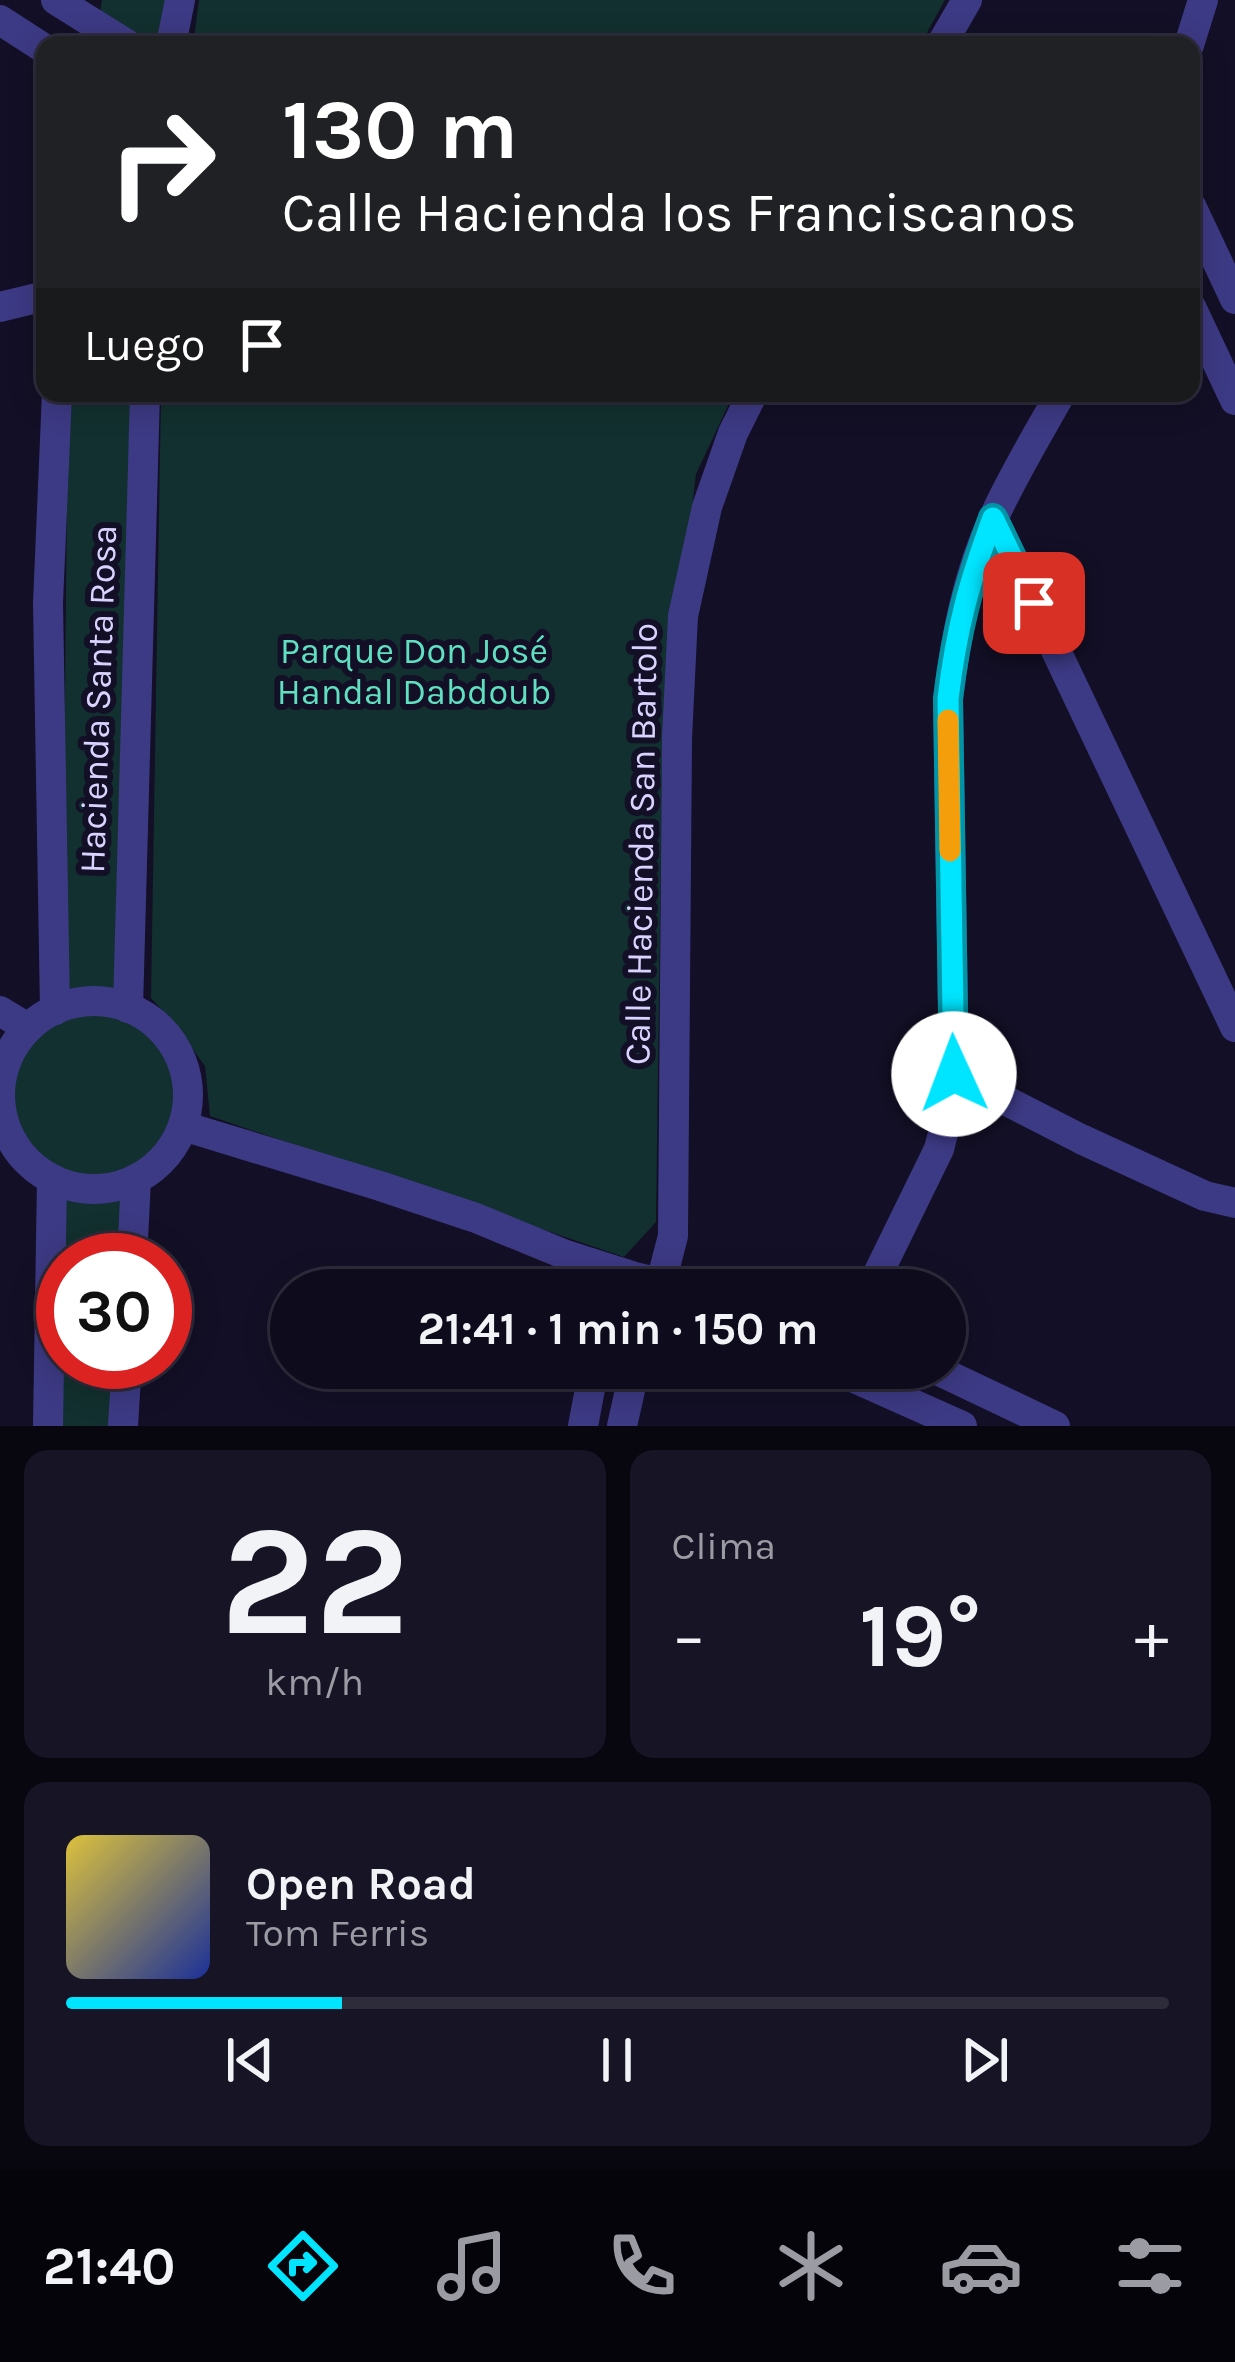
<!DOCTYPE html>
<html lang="es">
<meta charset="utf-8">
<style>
:root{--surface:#0e0b1c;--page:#171425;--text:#f1f3f6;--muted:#9b9ba3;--line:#2e2b3b;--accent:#00e5ff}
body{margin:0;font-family:Karla,sans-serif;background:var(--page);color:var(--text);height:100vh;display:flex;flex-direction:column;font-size:45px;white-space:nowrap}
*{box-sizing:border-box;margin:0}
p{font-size:39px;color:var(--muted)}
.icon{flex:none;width:66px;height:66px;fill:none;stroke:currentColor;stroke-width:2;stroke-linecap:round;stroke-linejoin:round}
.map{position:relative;height:1426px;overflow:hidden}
.details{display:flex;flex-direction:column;gap:24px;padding:24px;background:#08060f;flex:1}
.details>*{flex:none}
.guide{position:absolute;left:36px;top:36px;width:1164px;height:366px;border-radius:24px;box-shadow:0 6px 30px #0003,0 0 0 3px var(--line);background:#202124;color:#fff;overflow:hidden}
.speed{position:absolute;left:36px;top:1233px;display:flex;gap:24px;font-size:60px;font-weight:700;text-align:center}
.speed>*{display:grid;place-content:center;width:156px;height:156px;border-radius:50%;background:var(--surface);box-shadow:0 6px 30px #0003,0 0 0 3px var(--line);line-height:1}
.speed .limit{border:18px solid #d22;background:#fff;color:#111}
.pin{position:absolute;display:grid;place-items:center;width:102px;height:102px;color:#fff;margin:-51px;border-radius:24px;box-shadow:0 6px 18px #0006}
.me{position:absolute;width:132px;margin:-66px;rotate:358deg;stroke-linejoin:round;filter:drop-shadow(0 0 9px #0008)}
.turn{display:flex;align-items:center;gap:42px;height:252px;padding:0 48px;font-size:54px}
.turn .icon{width:156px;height:156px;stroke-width:2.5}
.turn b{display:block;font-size:84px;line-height:102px}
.then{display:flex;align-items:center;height:114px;padding:0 48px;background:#0003;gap:24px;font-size:45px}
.big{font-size:90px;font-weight:700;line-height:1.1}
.details .widget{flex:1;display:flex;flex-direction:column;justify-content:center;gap:18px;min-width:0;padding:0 42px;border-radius:24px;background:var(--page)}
.details .dial{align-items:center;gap:0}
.dial b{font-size:156px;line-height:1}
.song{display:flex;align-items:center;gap:36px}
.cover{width:144px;height:144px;border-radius:18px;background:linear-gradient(135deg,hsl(50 70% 55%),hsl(230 70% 35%))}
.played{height:12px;border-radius:6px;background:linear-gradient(90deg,var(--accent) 25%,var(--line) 25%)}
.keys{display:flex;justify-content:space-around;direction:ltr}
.heat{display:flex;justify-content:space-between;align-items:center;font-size:66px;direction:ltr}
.details .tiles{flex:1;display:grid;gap:24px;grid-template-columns:1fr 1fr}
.widget:last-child{grid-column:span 2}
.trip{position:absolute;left:270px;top:1269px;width:696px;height:120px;border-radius:60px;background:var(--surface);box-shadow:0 6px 30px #0003,0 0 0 3px var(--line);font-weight:700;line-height:120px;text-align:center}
.tab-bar{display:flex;height:192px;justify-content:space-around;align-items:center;background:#06040b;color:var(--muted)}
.tab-bar .icon{width:84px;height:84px}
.tab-bar .current{color:var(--accent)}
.tab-bar b{font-size:54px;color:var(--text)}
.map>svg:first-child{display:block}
.green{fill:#12302f}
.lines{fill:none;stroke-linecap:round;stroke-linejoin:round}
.minor{stroke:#3d3a85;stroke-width:30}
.route-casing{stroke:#0095a6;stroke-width:30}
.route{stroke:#00e5ff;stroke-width:21}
.slow{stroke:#f59e0b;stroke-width:21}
.labels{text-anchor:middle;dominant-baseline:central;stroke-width:12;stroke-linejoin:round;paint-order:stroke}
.park-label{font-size:36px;fill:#5fe0c0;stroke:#130f26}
.street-label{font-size:36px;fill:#d9d4ff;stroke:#130f26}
</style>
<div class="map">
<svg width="1235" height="1426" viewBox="0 0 1235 1426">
<rect width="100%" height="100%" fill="#130f26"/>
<!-- green -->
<g class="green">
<path d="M102,0h72l-11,45h-68z"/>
<path d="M199,0h746l-25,45h-727z"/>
<path d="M68,393h69l-14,605 -44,-4 -17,5z"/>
<path d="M161,393h573l-38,81 -34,295 -6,453 -32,35 -414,-141 -5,-50 -29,-40 -25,-28z"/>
<circle cx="97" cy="1096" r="84"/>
<path d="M128,1188l-4,72h-61v102h54l-4,64h-58l4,-236c24,6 47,13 69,-2z"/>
</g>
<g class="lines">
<!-- minor -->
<g class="minor">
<path d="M56,0l72,45"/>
<path d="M0,20l45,29"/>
<path d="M171,45l9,-45"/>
<path d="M941,45l26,-45"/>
<path d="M1189,45l14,-45"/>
<path d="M1191,206l44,93"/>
<path d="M0,307l45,-11"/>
<path d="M1191,307l44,93"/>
<path d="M993,518l242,509"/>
<circle cx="94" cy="1095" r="94"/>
<path d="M128,1008l17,-615"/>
<path d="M55,1010l-7,-407 9,-210"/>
<path d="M0,1011l28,17"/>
<path d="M954,1074l127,65 124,57 30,7"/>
<path d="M183,1126l197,60 96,32 90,37 69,22 57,13"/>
<path d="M132,1260l4,-81"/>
<path d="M659,1290l14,-54 4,-498 6,-122 24,-109 26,-74 20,-40"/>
<path d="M870,1290l69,-141 11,-43 4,-32 -6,-375c8,-62 19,-124 46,-182 19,-42 44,-83 67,-124"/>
<path d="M832,1368l130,58"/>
<path d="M933,1368l122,58"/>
<path d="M48,1426l4,-247"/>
<path d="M123,1426l4,-64"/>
<path d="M583,1426l11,-58"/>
<path d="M622,1426l13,-58"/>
</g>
</g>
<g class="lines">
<defs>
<path id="route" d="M954,1074l-6,-375c8,-69 21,-116 45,-181l41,85"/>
</defs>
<!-- route casing -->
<use href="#route" class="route-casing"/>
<!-- route -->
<use href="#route" class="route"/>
<!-- slow -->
<path class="slow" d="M948,720l2,131"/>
</g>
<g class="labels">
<!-- park labels -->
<g class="park-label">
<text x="414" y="651">Parque Don José<tspan x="414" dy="41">Handal Dabdoub</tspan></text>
</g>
<!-- street labels -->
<g class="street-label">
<text transform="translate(98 699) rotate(-88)">Hacienda Santa Rosa</text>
<text transform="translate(641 844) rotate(-89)">Calle Hacienda San Bartolo</text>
</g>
</g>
</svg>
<div class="speed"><div class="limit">30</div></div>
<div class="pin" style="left:1034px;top:603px;background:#d93025"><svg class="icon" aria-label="arrive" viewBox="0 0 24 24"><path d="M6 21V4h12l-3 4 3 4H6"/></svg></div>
<svg class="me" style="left:954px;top:1074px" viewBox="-20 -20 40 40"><circle r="19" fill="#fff"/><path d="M0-13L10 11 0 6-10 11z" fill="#00e5ff"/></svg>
<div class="trip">21:41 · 1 min · 150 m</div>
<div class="guide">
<div class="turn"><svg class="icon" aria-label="right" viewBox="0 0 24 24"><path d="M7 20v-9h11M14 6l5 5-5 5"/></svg><div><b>130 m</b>Calle Hacienda los Franciscanos</div></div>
<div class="then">Luego<svg class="icon" aria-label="arrive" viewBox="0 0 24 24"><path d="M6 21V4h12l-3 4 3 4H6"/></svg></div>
</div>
</div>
<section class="details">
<div class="tiles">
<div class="widget dial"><b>22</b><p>km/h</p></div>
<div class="widget"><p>Clima</p>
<div class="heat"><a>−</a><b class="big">19°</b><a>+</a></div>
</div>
<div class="widget">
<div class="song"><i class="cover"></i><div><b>Open Road</b><p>Tom Ferris</p></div></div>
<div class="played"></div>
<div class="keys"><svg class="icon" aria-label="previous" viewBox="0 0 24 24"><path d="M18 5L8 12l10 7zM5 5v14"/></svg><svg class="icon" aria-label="pause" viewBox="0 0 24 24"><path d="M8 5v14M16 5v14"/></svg><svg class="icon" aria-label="next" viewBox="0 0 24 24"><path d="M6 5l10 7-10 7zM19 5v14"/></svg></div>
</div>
</div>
</section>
<nav class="tab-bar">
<b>21:40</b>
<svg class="icon current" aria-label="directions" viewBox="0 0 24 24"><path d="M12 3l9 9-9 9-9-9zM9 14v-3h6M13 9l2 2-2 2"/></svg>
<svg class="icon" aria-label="music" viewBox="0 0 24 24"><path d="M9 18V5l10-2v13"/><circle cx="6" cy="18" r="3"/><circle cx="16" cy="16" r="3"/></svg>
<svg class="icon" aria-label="phone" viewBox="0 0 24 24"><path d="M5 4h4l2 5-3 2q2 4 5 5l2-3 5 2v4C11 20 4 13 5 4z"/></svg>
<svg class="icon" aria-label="climate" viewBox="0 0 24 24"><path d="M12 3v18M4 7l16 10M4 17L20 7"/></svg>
<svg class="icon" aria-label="car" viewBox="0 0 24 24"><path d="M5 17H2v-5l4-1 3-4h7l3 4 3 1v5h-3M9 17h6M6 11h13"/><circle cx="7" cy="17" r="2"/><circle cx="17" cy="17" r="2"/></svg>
<svg class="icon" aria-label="filters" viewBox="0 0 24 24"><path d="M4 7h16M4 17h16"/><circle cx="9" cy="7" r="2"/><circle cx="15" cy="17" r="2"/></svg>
</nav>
